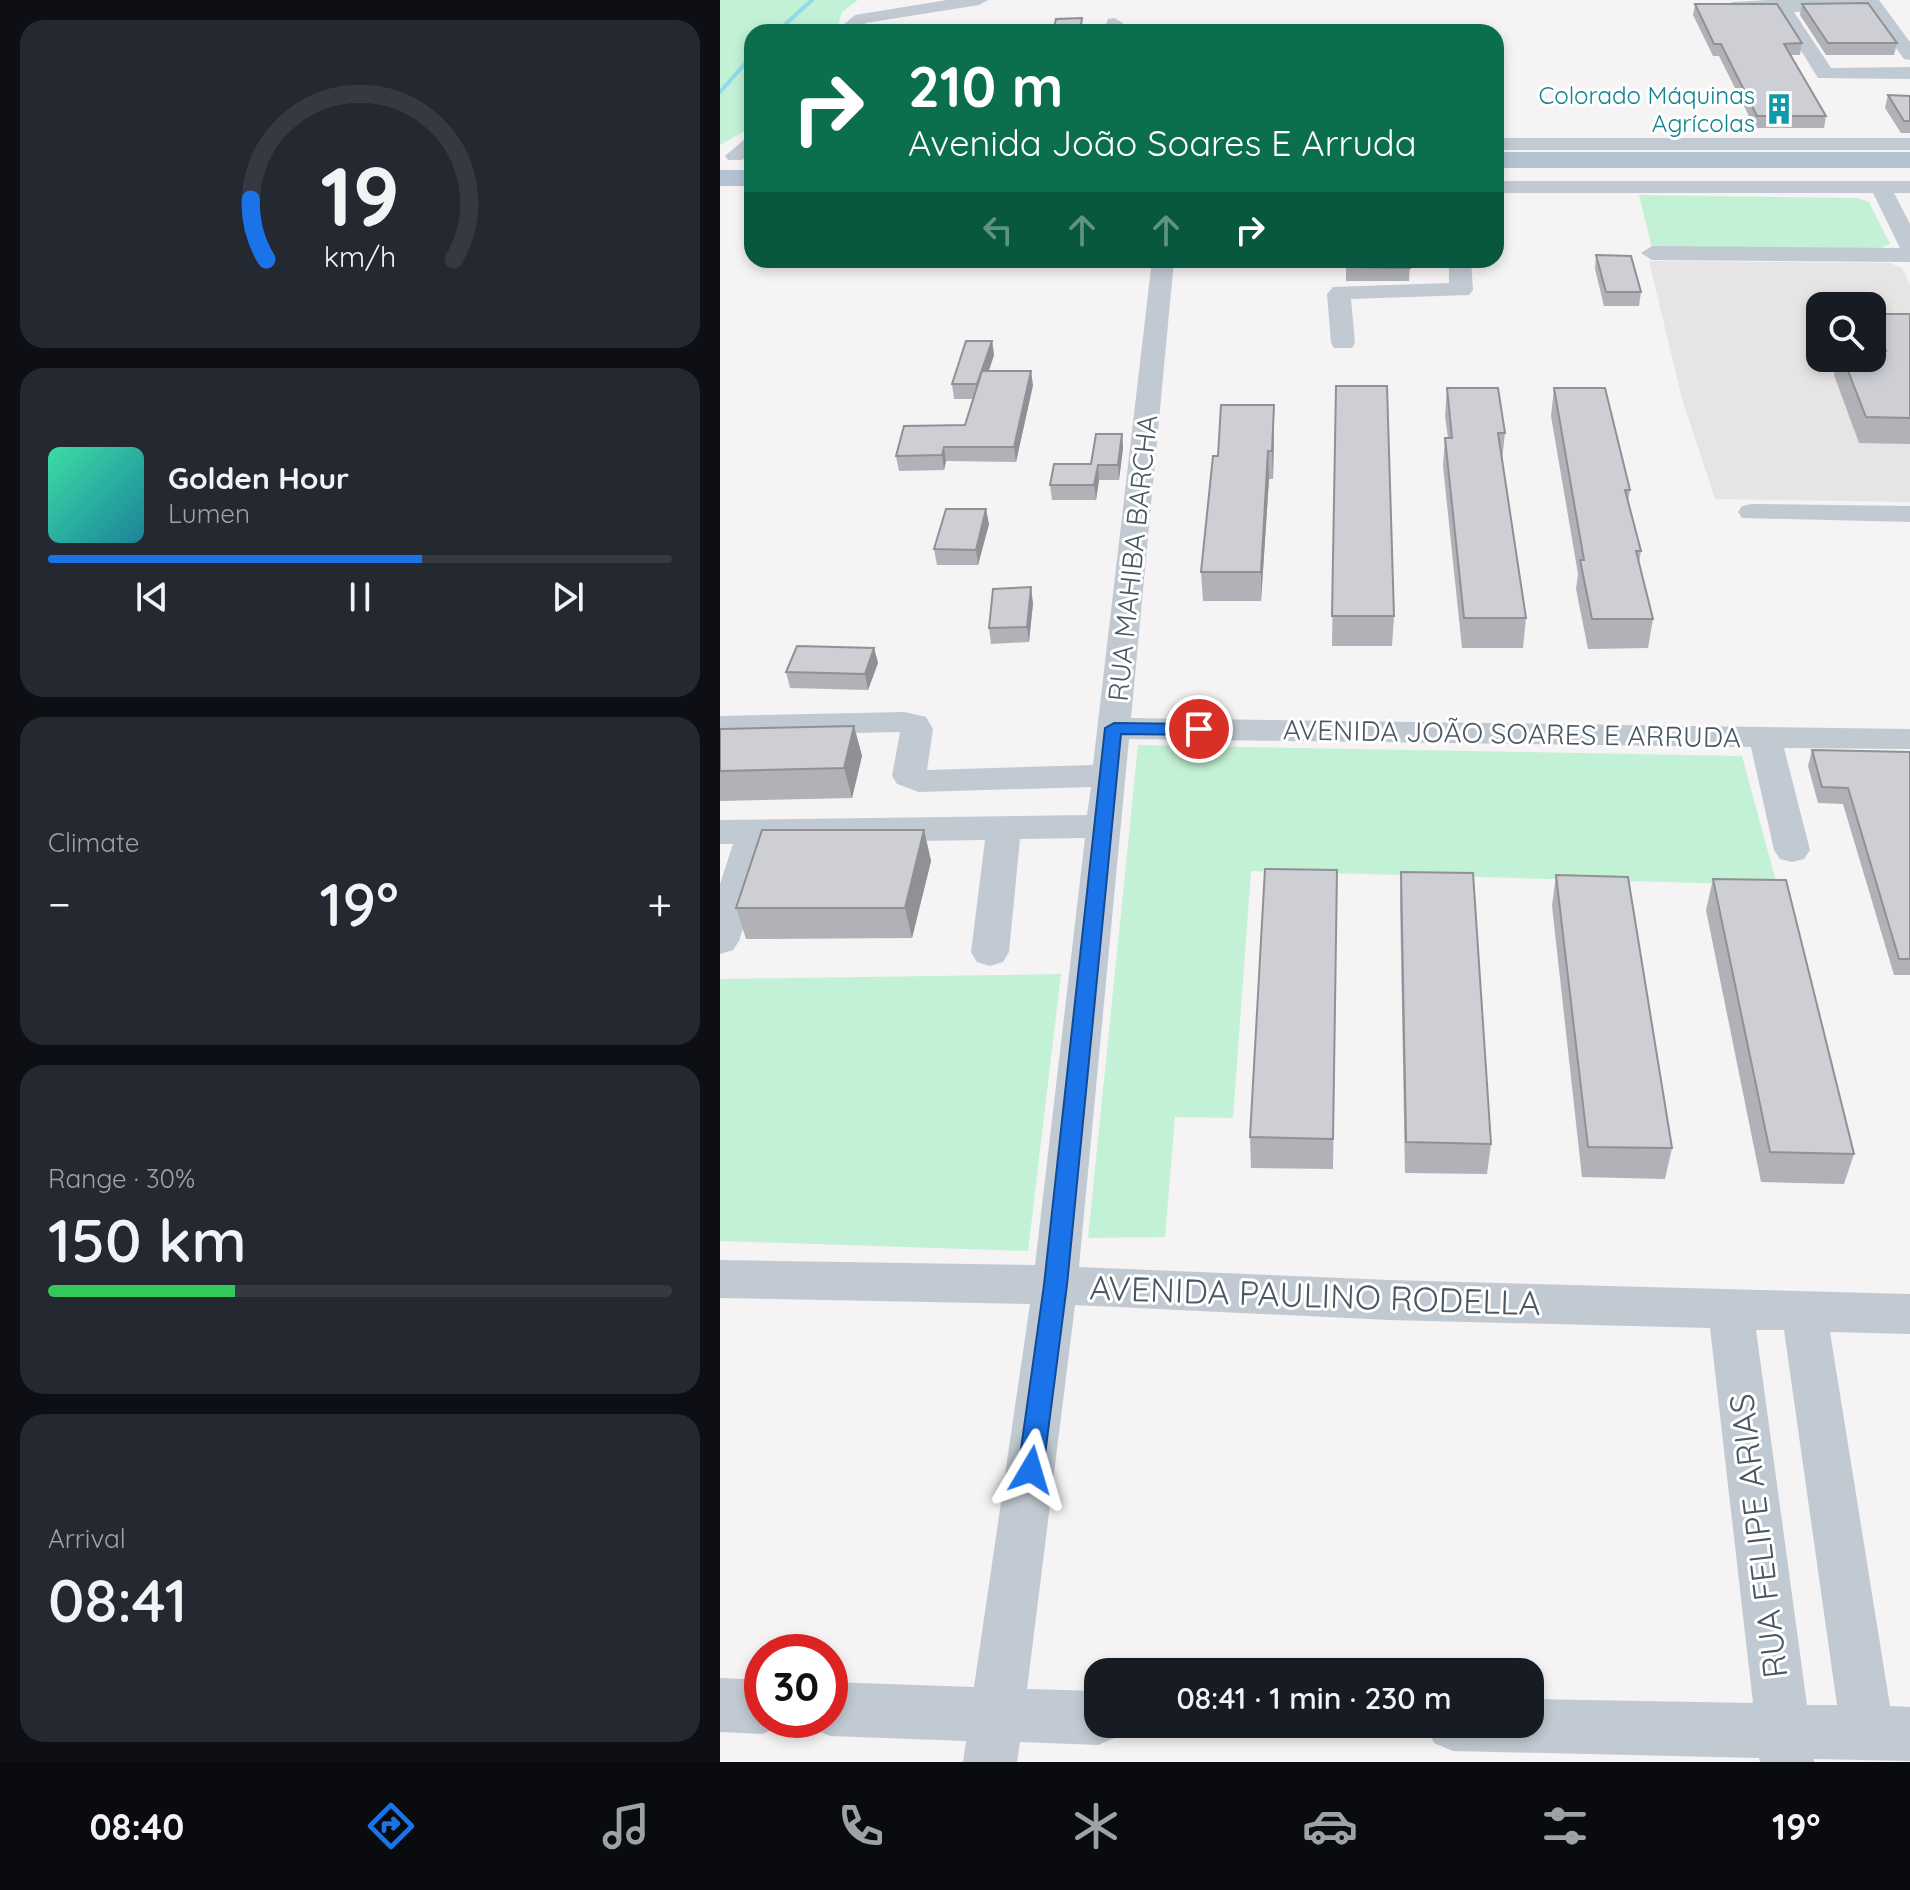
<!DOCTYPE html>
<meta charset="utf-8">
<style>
:root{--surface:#171b24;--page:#242831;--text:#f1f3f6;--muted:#9ea1a6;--line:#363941;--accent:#1a73e8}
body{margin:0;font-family:Quicksand,sans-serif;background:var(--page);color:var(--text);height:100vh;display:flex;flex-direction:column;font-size:30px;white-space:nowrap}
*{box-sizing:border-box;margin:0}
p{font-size:26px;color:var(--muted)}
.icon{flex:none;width:44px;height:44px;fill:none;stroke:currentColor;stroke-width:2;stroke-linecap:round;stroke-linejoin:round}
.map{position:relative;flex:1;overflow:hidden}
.panel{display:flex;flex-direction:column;gap:20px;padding:20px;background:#0d0f14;width:720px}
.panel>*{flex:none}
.hud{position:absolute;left:24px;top:24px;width:760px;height:244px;border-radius:24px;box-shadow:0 4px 12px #0003;background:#0b6e4f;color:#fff;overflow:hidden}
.fabs{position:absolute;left:1086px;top:292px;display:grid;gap:16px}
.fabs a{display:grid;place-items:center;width:80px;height:80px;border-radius:16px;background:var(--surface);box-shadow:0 4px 12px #0003;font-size:40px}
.speed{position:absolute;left:24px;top:1634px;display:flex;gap:16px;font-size:40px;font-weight:700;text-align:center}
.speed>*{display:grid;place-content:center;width:104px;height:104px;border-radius:50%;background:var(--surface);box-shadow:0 4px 12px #0003;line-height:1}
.speed .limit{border:12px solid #d22;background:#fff;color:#111}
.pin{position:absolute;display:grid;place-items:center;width:68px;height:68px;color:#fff;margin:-34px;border:4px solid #fff;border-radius:50%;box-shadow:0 2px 8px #0007}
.me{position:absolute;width:88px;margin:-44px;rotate:7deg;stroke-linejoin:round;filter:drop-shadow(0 0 6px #0008)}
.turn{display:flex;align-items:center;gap:28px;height:168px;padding:0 32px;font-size:36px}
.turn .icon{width:104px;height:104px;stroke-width:2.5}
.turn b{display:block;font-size:56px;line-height:68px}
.lanes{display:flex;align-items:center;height:76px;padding:0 32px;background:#0003;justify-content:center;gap:40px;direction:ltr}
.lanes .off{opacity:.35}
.big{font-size:60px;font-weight:600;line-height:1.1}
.panel .tile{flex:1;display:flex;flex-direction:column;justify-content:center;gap:12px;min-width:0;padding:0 28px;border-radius:24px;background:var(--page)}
.panel .dial{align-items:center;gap:0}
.dial svg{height:208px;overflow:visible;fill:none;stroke:var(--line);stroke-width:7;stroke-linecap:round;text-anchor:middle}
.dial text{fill:var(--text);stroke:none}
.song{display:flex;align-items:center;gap:24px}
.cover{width:96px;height:96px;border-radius:12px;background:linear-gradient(135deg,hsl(160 70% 55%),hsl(190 70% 35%))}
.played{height:8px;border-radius:4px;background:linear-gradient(90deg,var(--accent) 60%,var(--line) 60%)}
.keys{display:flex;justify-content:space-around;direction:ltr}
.heat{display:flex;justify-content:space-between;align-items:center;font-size:44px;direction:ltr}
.charge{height:12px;border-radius:6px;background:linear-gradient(90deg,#34c759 30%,var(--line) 0)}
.trip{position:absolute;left:364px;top:1658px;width:460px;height:80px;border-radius:24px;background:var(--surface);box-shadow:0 4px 12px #0003;font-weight:600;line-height:80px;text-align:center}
.menu{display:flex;height:128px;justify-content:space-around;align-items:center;background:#090b0e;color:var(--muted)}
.menu .icon{width:56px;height:56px}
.menu .selected{color:var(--accent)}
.menu b{font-size:36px;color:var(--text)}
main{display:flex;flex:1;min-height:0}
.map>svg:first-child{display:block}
.education{fill:#e6e4e5;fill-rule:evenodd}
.green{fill:#c3f1d5}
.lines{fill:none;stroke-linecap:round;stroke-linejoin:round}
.stream{stroke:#90daee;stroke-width:4}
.minor{fill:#c1cad2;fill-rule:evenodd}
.major{fill:#b3c2d1;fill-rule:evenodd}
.wall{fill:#b0b2b7}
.shaded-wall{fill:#909195}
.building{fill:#cdcfd5;stroke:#909195;stroke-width:2}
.route{fill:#1a73e8;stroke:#114b97;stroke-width:2}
.labels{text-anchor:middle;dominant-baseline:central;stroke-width:6;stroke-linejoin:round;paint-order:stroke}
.far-culture-label{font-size:24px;fill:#0d838f;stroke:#fff;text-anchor:end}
.street-label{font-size:28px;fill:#4a5661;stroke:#fff}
.near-street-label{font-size:34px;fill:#4a5661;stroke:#fff}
</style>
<main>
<section class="panel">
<div class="tile dial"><svg viewBox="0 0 100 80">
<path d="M14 69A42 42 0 1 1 86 69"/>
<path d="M14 69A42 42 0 0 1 8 46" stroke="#1a73e8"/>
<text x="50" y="56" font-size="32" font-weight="700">19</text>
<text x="50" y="72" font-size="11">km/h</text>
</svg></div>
<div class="tile">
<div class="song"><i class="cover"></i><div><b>Golden Hour</b><p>Lumen</p></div></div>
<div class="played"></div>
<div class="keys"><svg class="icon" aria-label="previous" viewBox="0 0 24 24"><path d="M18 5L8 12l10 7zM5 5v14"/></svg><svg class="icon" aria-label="pause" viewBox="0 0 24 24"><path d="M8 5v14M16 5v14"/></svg><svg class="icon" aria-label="next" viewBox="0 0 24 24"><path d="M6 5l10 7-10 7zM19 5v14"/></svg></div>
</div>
<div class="tile"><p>Climate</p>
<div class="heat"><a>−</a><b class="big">19°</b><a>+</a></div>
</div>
<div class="tile"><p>Range · 30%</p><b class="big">150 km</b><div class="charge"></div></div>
<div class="tile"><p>Arrival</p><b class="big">08:41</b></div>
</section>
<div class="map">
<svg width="1190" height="1762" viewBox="0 0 1190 1762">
<rect width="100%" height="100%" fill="#f5f3f3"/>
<!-- education -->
<path class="education" d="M929,261l241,2 12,5 8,17v217l-195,-3 -33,-100zM1100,306h52v52h-52z"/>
<!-- green -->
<g class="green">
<path d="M0,0h138l-16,12 -6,20h-84v95l-32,18z"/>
<path d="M919,195l218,3 12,4 21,42 -10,4h-228z"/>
<path d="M418,745l604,11 35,129 -526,-14 -18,247 -58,-1 -10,120 -77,1z"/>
<path d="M341,974l-33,277 -308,-10v-262z"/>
</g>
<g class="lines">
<!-- stream -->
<g class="stream">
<path d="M57,32l35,-32"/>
<path d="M0,92l32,-36"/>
</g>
<!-- minor -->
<g class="minor">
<path d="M227,0h41l-9,5 -113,18 -11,9h-20l20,-17z"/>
<path d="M1049,0h110l31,42v18l-6,-1 -35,-48 -75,1 37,56 79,-1v12l-92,-1 -41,-66h-45l-9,-5 9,-5z"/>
<path d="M394,18l9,5 -2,9h-18l5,-13z"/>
<path d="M32,137v16l-10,7h-14l-3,-4 20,-17z"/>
<rect x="776" y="138" width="414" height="12"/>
<path d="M776,181h414v12h-16l16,31v38l-258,-2 -11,-7 11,-7 248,2 -27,-55h-377z"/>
<path d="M432,260h22l-43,458 779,11v20l-126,-1 26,102 -6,9 -12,3 -12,-3 -6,-9 -23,-103 -622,-8 -50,528 310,13 521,14v40l-80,-2 60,374 20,1v54l-96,-2v3h-54l-1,-4 -306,-7 -19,-8 -8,-19h104v-25l223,4 -43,-375 -321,-8 -314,-15 -48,384 71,2v33h25l-6,13 -19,8 -78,-3 -3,20h-54l3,-21 -136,-5 -19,-8 -3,-8h22v-38l144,5 56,-383 -310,-6v-38l315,5 50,-427 -65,1 -11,113 -6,10 -13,4 -13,-4 -6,-10 14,-112 -216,3 -30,98 -6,9 -13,4v-70l13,-40h-13v-24l367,-5 4,-28 -172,5 -22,-8 -5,-8 8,-44 -180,4v-20l184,-4 22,5 7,12 -6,41 166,-5zM1036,1330h28l53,375h-30z"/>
<path d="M729,260h22l2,30 -4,5 -118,4 4,44 -3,5h-18l-3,-5 -4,-49 6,-7 116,-4z"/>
<path d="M1032,504l158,2v16l-168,-4 -4,-6 4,-6z"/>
<path d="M0,1678l42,2v40h22l-3,6 -19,8 -42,-2z"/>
</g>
<!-- major -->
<g class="major">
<rect x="776" y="152" width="414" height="16"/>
<rect x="0" y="170" width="32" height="16"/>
</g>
</g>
<!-- wall -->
<g class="wall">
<path d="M975,4l107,39 -2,12h-9l35,61 -2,12h-69l-36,-72h-6l-20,-41z"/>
<path d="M1082,4l95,39 -3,12h-68l-26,-40z"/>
<path d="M1168,95l22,1v37h-9l-16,-25z"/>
<path d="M876,255l45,37 -2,14h-35l-9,-37z"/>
<rect x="182" y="260" width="40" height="2"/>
<path d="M618,260h108l-36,1 -1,20h-63v-13h-8z"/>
<path d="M1152,314h38v130l-51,-1 -25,-68 4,-17h34z"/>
<path d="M272,341l2,14 -5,16 44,14 -17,77 -70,-1 -2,9 -45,1 -3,-15 69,-31 8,-26h-19l-2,-15z"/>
<path d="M616,386l58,230 -2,30h-60z"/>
<path d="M727,388l58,45 -3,28 24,157 -3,30h-61l-19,-182 2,-28h3l-3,-22z"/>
<path d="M834,388l76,102 -2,11 13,50 -2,12 14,56 -5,29 -60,1 -12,-60 2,-15 -27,-158z"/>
<path d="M554,433l-1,46h-4l-8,122h-58l-2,-29 17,-116z"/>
<path d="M402,434l1,14 -4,32h-20l-3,20h-44l-2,-15 41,-21z"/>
<path d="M269,524l-11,41h-41l-3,-16z"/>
<path d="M313,603l-4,39 -38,2 -2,-16z"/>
<path d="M154,648l4,15 -10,27 -78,-2 -4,-16z"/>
<path d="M134,726l8,30 -10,42 -132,3v-72z"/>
<path d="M1092,750l98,2v223h-16l-51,-171 -25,-1 -10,-37z"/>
<path d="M204,830l7,31 -19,77 -166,1 -10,-31z"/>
<path d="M617,870l-4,299 -82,-1 -1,-31z"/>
<path d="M681,872l90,272 -4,30 -82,-1 -5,-271z"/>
<path d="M836,875l116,273 -7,31 -83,-2 -30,-271z"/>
<path d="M993,879l141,275 -10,30 -83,-2 -55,-272z"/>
</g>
<!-- shaded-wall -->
<g class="shaded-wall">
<path d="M272,341l2,14 -15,44 -2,-15z"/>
<path d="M311,371l2,14 -17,77 -2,-15z"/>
<path d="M554,405v28l-1,46 -1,-28z"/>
<path d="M402,434l1,14 -4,32 -1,-15z"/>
<path d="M224,447l2,14 -2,9 -2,-15z"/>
<path d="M548,451l1,28 -8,122v-29z"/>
<path d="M378,465l1,15 -3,20 -2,-15z"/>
<path d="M266,509l3,15 -11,41 -2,-15z"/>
<path d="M311,587l2,16 -4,39 -2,-15z"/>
<path d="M154,648l4,15 -10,27 -3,-16z"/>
<path d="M134,726l8,30 -10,42 -8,-30z"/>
<path d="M204,830l7,31 -19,77 -7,-30z"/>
</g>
<!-- building -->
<g class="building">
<path d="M1148,3l29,40h-69l-26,-39z"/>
<path d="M975,4h82l25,39 -18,1 42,72h-69l-36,-72h-7z"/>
<path d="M362,18l-2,14h-27l3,-13z"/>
<path d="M1168,95l22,1v25h-6z"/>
<path d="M876,255l35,1 10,36h-35z"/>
<path d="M627,260h63v8l-64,-1z"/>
<path d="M1152,314h38v104l-44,-1 -23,-59h29v-8l14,1 -14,-33z"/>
<path d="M246,341h26l-15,43h-25z"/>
<path d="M262,371h49l-17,76h-70l-2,8 -46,1 8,-30 61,-1z"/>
<path d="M616,386h51l7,230h-62z"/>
<path d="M727,388h51l7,45h-7l28,185h-62l-19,-180h7z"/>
<path d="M834,388h51l25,102h-5l16,61h-5l17,68h-61l-12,-59h4z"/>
<path d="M501,405h53l-2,46h-4l-7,121h-60l12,-116h5z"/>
<path d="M376,434h26l-4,31h-20l-4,20h-44l4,-21h37z"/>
<path d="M226,509h40l-10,41 -42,-1z"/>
<path d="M311,587l-4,40 -38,1 4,-39z"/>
<path d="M77,646l77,2 -9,26 -79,-2z"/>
<path d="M134,726l-10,42 -124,3v-42z"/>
<path d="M1092,750l98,2v207h-11l-51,-171 -26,-1z"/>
<path d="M42,830h162l-19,78h-169z"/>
<path d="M545,869l72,1 -4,269 -83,-2z"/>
<path d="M681,872l72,1 18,271 -85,-2z"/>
<path d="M836,875l72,2 44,271 -84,-1z"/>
<path d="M993,879l73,1 68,274 -84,-2z"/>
</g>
<!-- route -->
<path class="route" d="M394,723l85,1 8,5 -8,6 -78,-1 -54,551 -24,185 -3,8 -9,3 -9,-3 -4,-8 26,-185 61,-557z"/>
<!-- icons -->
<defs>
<symbol id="building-bare" viewBox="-9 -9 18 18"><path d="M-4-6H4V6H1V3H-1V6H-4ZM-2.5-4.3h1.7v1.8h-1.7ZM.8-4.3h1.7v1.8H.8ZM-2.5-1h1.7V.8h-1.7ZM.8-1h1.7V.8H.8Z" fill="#0f9aa8" stroke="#fff" stroke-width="2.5" paint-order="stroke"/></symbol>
</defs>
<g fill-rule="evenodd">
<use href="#building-bare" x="1037" y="87" width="44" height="44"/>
</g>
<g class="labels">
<!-- far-culture labels -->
<g class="far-culture-label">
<text x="1035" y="95">Colorado Máquinas<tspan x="1035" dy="28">Agrícolas</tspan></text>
</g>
<!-- street labels -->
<g class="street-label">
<text transform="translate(412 558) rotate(-84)">RUA MAHIBA BARCHA</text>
<text transform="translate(792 733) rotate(1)">AVENIDA JOÃO SOARES E ARRUDA</text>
</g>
<!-- near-street labels -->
<g class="near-street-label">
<text transform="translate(595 1295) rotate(2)">AVENIDA PAULINO RODELLA</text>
<text transform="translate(1038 1536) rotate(-97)">RUA FELIPE ARIAS</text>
</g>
</g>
</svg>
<div class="fabs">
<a><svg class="icon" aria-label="search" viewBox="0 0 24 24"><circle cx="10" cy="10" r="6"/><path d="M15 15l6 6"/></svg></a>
</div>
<div class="speed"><div class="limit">30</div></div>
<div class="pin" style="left:479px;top:729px;background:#d93025"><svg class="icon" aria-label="arrive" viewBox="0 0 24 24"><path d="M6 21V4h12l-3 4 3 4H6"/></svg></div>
<svg class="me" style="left:311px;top:1470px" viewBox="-20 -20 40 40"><path d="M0-17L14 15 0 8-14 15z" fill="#1a73e8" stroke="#fff" stroke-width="4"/></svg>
<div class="trip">08:41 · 1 min · 230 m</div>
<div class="hud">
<div class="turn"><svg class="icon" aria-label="right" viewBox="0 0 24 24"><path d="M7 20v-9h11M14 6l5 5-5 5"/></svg><div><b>210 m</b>Avenida João Soares E Arruda</div></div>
<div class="lanes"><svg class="icon off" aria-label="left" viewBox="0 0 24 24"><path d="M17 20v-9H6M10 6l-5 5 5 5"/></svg><svg class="icon off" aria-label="ahead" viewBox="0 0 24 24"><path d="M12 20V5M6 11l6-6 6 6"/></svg><svg class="icon off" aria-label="ahead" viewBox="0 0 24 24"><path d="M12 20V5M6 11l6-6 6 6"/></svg><svg class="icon" aria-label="right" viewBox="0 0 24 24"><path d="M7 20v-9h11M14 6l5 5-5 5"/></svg></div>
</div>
</div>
</main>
<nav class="menu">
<b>08:40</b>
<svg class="icon selected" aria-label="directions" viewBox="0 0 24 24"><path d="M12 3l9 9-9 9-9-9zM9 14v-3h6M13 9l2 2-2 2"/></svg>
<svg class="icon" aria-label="music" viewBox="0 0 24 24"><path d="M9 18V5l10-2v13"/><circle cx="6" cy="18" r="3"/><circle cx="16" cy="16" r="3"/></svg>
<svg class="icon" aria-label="phone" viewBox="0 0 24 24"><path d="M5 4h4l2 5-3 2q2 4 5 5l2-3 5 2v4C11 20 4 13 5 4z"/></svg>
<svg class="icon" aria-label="climate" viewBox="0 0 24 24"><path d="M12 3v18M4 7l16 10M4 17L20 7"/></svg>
<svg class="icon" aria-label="car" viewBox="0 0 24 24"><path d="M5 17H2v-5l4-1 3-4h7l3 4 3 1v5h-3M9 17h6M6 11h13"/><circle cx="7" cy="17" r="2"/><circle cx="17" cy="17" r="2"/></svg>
<svg class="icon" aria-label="filters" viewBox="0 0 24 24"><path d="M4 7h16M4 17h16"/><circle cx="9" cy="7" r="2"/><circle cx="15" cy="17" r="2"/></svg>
<b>19°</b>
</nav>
